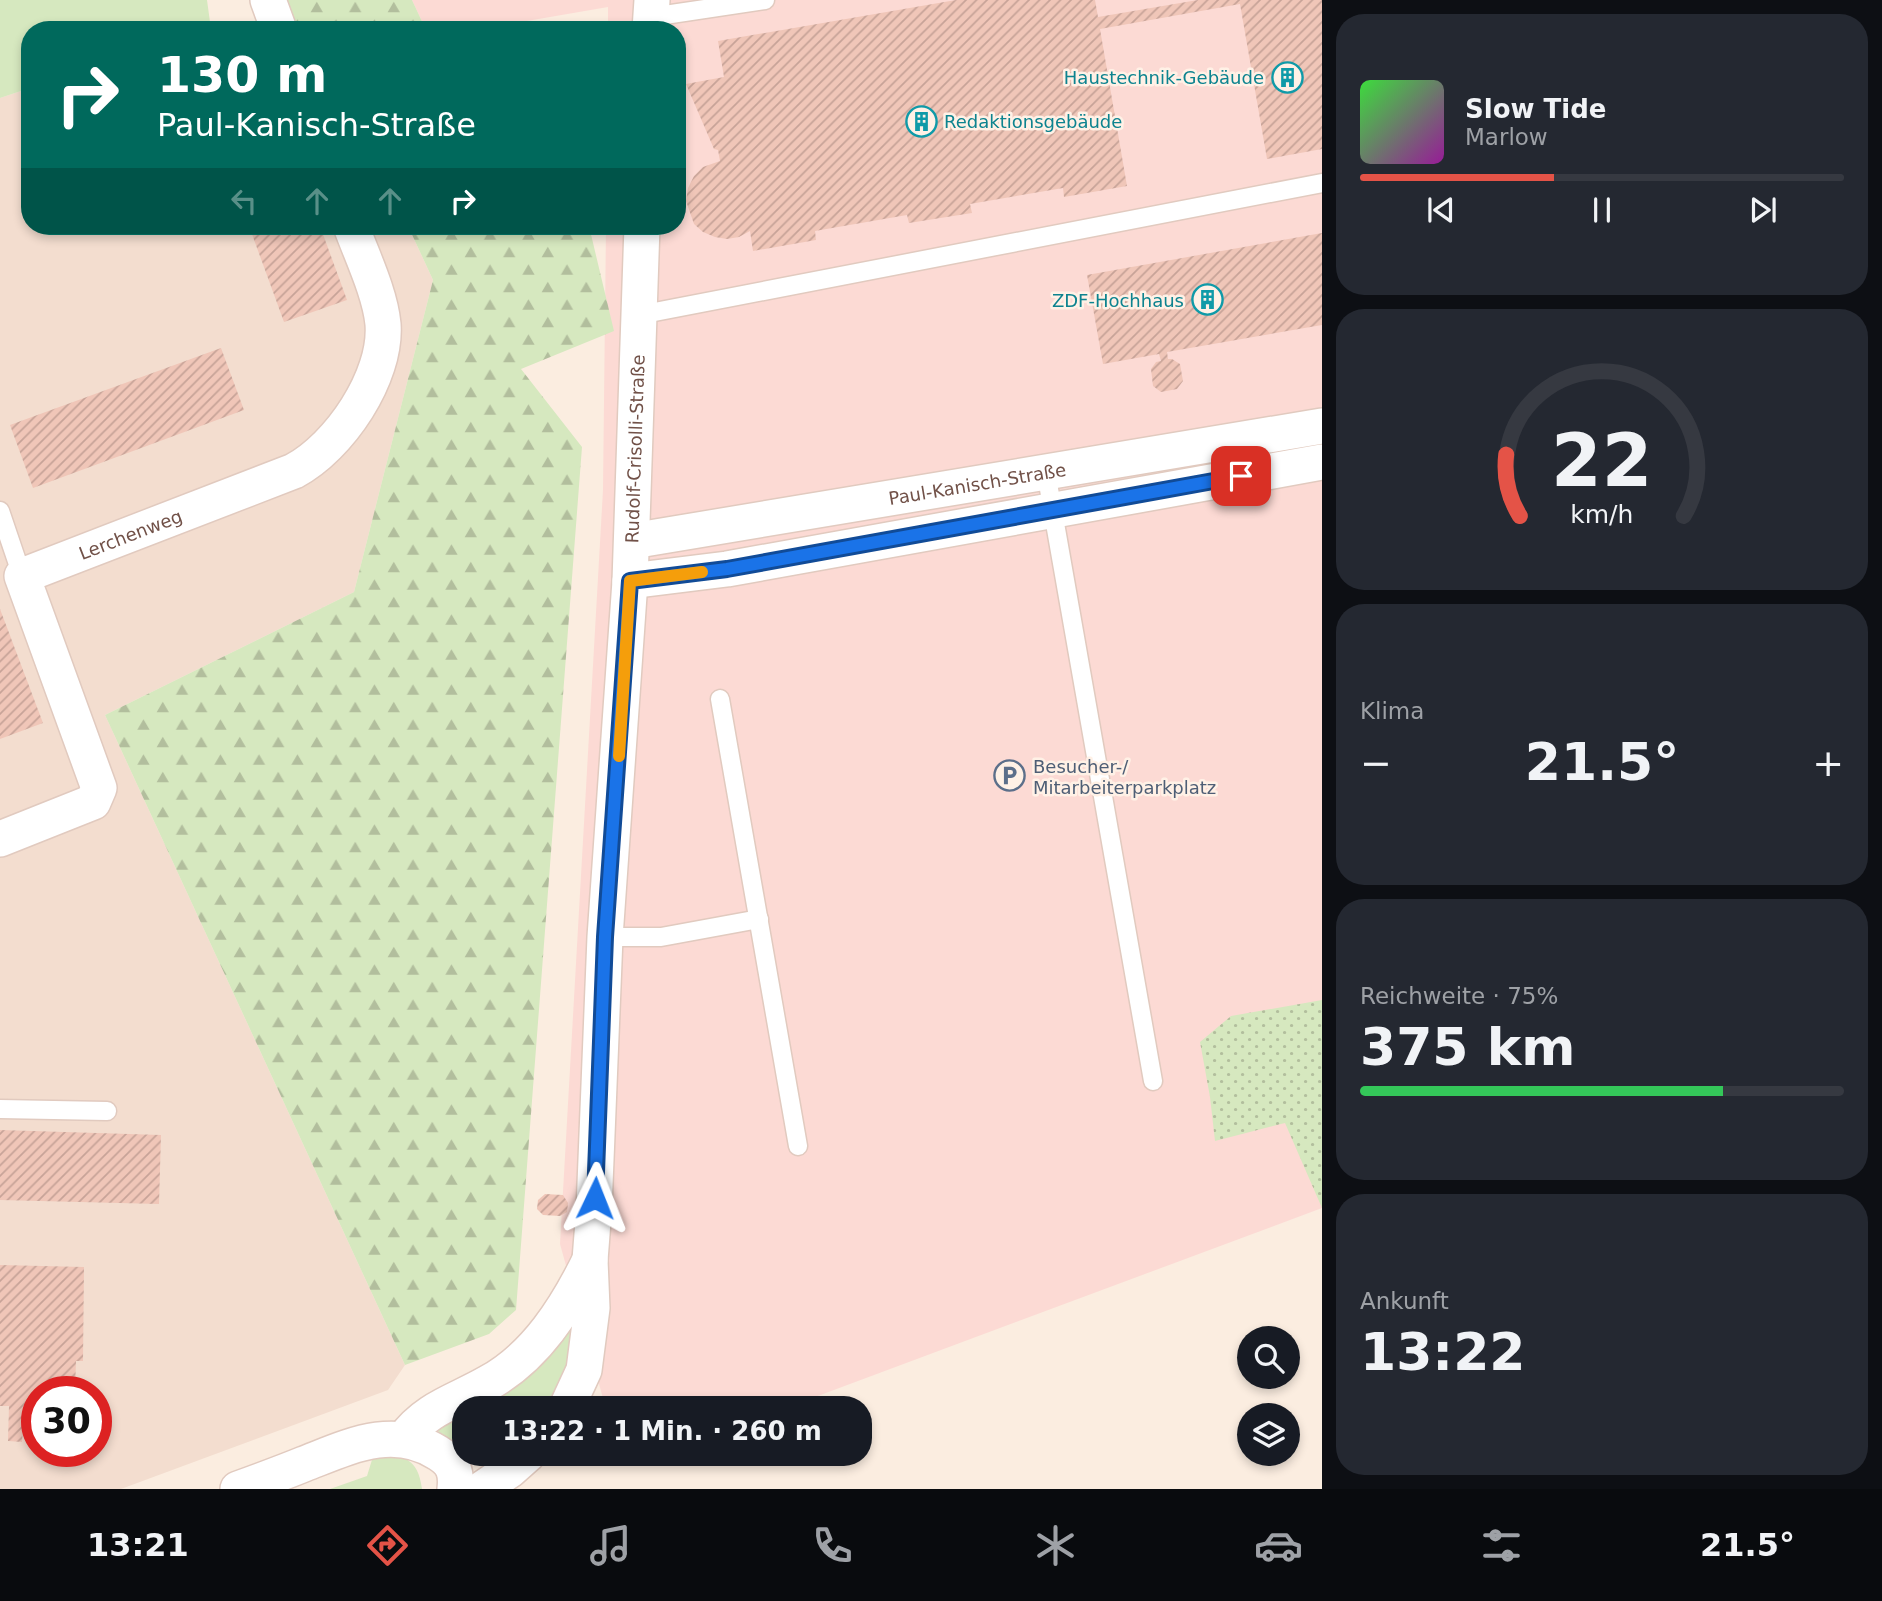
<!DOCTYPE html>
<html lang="de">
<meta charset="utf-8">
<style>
:root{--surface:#171b24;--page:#242831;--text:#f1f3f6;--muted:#9ea1a6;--line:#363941;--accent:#e45347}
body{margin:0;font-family:"DejaVu Sans",sans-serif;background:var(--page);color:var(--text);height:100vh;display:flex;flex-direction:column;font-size:26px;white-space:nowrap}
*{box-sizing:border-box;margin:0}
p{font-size:23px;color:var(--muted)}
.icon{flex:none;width:38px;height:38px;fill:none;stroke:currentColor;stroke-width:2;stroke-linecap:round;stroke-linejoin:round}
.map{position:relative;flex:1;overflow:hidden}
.panel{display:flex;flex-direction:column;gap:14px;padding:14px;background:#0d0f14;width:560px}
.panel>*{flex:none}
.hud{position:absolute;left:21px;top:21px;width:665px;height:214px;border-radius:28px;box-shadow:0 4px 10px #0003;background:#00695c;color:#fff;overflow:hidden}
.tools{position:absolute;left:1237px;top:1326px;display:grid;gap:14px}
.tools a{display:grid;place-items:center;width:63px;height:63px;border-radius:50%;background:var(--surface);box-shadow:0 4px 10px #0003;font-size:35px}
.speed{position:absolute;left:21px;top:1376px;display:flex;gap:14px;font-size:35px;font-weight:700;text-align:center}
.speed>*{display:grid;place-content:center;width:91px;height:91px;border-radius:50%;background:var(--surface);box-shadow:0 4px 10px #0003;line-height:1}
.speed .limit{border:10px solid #d22;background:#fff;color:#111}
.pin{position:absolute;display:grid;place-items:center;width:60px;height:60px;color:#fff;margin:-30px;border-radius:14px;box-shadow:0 4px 10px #0006}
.me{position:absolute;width:77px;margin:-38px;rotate:2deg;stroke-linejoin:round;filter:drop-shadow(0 0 5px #0008)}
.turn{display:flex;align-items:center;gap:24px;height:147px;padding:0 21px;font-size:32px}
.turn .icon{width:91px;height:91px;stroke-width:2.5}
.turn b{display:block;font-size:49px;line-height:60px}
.lanes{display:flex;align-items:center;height:66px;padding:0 21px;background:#0003;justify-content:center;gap:35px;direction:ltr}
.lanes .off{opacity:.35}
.big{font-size:52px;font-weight:800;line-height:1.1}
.panel .widget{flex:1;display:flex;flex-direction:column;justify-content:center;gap:10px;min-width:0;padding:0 24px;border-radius:28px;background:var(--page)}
.panel .dial{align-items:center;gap:0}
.dial svg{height:182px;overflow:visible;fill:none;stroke:var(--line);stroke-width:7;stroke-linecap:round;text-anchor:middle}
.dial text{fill:var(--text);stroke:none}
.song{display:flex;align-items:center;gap:21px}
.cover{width:84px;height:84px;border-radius:10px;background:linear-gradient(135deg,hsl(120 70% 55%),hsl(300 70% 35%))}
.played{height:7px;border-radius:4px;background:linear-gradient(90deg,var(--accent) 40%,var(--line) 40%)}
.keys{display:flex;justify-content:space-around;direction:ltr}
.heat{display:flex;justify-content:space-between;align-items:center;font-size:38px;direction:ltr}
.charge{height:10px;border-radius:5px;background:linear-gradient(90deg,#34c759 75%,var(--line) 0)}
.trip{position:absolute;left:452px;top:1396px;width:420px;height:70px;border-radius:28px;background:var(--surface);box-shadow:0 4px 10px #0003;font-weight:800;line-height:70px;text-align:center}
.dock{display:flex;height:112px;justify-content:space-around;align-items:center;background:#090b0e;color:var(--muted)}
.dock .icon{width:49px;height:49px}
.dock .active{color:var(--accent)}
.dock b{font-size:32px;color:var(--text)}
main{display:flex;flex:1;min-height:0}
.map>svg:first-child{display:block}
.residential{fill:#f3ddcf;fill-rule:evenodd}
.commercial{fill:#fcdad4}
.green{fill:#d6e8bf}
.forest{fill:url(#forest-firs)}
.park{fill:url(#park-dots)}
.building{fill:url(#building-hatch)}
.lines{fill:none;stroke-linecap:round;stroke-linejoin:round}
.service-casing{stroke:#e1cabf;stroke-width:21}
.minor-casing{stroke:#e1cabf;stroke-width:38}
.service{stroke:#fff;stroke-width:18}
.minor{stroke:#fff;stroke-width:35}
.route-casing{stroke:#114b97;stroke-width:18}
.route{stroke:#1a73e8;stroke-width:12}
.slow{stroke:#f59e0b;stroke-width:12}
.labels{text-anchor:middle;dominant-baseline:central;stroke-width:5;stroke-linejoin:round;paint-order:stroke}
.culture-label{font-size:18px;fill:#0d838f;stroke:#fff1e6;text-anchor:end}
.street-label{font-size:18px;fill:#715148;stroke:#fff1e6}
.service-label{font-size:18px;fill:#4e5e75;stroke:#fff1e6;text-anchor:start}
</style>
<main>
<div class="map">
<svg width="1322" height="1489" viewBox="0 0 1322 1489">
<defs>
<pattern id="forest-firs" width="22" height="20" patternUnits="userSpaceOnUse" patternTransform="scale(1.75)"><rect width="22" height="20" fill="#d6e8bf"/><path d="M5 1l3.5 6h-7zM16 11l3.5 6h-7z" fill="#b2be9d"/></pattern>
<pattern id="park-dots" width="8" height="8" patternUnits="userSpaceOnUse" patternTransform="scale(1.75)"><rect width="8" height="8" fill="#d6e8bf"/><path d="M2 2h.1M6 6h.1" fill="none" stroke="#b2be9d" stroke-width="1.8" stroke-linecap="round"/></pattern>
<pattern id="building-hatch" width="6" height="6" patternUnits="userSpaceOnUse" patternTransform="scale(1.75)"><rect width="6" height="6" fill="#f0c6b8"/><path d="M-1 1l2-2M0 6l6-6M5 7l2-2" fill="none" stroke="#c7a398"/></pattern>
</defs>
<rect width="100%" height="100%" fill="#fbede0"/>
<!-- residential -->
<path class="residential" d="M30,88v138h378l25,54 -79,312 -249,123 300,650 -17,25 -267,99h-121v-1391zM37,1391h59v60h-59z"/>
<!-- commercial -->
<path class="commercial" d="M412,0h910v1208l-539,201h-177l-46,-165 43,-754 3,-264h71v-196h-69v-23l-133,23h-49z"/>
<!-- green -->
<g class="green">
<path d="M0,0h207l3,22 -21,8h-159v58l-30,10z"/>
<path d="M571,1327h3l-1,31 -23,51h-82z"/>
<path d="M464,1410v40l-24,-14 -4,-11z"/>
<path d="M375,1450c27,7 43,6 47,39h-92l37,-13z"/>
</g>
<!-- forest -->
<g class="forest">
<path d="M282,0h130l14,30h-133z"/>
<path d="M408,226h181l25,105 -93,38 61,78 -66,863 -27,24 -84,31 -300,-650 249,-123 79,-312z"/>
</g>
<!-- park -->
<path class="park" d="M1322,1000v208l-37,-85 -70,18 -5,-44 -10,-55 31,-26z"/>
<!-- building -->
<g class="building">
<path d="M956,0h139l3,17 100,-17h124v149l-55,10 -27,-155 -140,25 27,157 -63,11 -1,-9 -93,16 2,9 -63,10 -2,-8 -92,16 1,9 -63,11 -3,-20 -11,6 -12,2 -12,-2 -12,-5 -9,-8 -8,-23 2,-13 6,-12 9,-9 17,-6 -2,-11 -4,-1 -28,-65 38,-7 -6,-36z"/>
<path d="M249,226h71l27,74 -63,22z"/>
<path d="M1322,233v92l-155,27 1,7h4l8,5 3,17 -6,8 -16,3 -8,-6 -2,-17 5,-7 5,-1 -2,-7 -56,10 -16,-89z"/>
<path d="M221,348l23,62 -211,78 -23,-63z"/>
<path d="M0,609l43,114 -43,16z"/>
<path d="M0,1130l161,5 -2,69 -159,-4z"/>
<path d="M545,1194l18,1 5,8 -1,9 -7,4 -17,-1 -6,-6 1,-9z"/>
<path d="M0,1265l84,2 -1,94h-7l-1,30h-38v15h-12l-3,36 -14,-1 1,-35h-9z"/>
</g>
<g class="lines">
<defs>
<g id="service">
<path d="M651,17l114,-17"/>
<path d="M639,315l683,-132"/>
<path d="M1046,472l107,609"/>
<path d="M0,511l22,65"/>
<path d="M720,699l78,447"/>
<path d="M605,937h56l98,-18"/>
<path d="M0,1109l107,2"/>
</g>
<g id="minor">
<path d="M268,0l11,30"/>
<path d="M650,30l2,-30"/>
<path id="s1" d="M632,541l690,-115"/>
<path d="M630,581l97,-12 595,-107"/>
<path id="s2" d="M0,839l93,-37 6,-14 -77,-212 272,-105c45,-24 93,-94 89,-147 -3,-31 -21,-68 -32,-98"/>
<path id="s3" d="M566,1409l18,-39 8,-62 -2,-48 4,-51 11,-272 25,-356 12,-355"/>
<path d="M404,1439c22,-31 53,-38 84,-56 48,-26 79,-76 102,-123"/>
<path d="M238,1489c22,-8 44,-16 66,-25 44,-17 89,-40 134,-11 15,9 19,19 17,36"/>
<path d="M482,1489l28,-19 18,-16"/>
</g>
</defs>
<!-- service casing -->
<use href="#service" class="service-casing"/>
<!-- minor casing -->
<use href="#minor" class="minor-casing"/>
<!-- service -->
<use href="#service" class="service"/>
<!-- minor -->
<use href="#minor" class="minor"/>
</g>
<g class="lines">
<defs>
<path id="route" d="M595,1198l10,-261 25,-356 97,-12 514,-93"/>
</defs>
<!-- route casing -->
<use href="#route" class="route-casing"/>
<!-- route -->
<use href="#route" class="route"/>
<!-- slow -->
<path class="slow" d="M619,756l11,-175 72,-9"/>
</g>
<!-- icons -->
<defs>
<symbol id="building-ring" viewBox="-11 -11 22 22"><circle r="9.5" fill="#fff1e6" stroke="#0f9aa8" stroke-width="1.5"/><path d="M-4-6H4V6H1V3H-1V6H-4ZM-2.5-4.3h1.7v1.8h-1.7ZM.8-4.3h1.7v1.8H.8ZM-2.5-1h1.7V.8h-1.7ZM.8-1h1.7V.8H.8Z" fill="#0f9aa8"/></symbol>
<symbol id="parking-ring" viewBox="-11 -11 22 22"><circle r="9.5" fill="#fff1e6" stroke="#5c6f8a" stroke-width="1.5"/><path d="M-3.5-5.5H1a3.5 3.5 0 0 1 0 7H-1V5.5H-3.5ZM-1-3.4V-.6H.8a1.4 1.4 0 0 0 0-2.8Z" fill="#5c6f8a"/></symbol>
</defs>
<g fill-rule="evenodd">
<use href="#building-ring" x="1270" y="60" width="35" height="35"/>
<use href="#building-ring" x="904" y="104" width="35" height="35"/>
<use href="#building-ring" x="1190" y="282" width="35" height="35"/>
<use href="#parking-ring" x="992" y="758" width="35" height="35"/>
</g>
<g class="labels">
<!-- culture labels -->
<g class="culture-label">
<text x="1264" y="77">Haustechnik-Gebäude</text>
<text x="944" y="121" text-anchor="start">Redaktionsgebäude</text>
<text x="1184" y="300">ZDF-Hochhaus</text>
</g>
<!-- street labels -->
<g class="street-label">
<text stroke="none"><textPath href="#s3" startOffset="966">Rudolf-Crisolli-Straße</textPath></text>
<text stroke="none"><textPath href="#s1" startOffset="350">Paul-Kanisch-Straße</textPath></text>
<text stroke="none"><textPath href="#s2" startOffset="457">Lerchenweg</textPath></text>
</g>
<!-- service labels -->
<g class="service-label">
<text x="1033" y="766">Besucher-/<tspan x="1033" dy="21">Mitarbeiterparkplatz</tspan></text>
</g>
</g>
</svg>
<div class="tools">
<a><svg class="icon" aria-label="search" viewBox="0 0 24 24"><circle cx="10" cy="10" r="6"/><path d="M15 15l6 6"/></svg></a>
<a><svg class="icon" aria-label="layers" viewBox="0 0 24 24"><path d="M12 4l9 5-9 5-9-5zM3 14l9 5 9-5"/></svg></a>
</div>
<div class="speed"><div class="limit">30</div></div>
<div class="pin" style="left:1241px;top:476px;background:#d93025"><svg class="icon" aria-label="arrive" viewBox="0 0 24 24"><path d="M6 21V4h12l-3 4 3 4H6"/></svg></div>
<svg class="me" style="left:595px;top:1198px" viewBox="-20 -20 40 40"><path d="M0-17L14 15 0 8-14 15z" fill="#1a73e8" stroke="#fff" stroke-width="4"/></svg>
<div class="trip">13:22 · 1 Min. · 260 m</div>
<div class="hud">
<div class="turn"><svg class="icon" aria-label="right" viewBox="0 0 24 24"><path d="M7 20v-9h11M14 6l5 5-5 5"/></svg><div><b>130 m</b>Paul-Kanisch-Straße</div></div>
<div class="lanes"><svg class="icon off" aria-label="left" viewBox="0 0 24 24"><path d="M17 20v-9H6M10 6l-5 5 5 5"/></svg><svg class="icon off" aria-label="ahead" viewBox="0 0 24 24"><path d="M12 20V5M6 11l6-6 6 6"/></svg><svg class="icon off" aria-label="ahead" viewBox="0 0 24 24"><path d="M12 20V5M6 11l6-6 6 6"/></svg><svg class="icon" aria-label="right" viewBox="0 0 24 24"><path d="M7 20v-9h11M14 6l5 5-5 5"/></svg></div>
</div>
</div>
<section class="panel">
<div class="widget">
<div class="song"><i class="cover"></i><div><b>Slow Tide</b><p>Marlow</p></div></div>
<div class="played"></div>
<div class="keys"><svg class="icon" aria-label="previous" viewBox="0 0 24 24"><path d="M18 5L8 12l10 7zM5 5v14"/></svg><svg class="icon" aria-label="pause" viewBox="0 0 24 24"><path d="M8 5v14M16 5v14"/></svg><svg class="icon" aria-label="next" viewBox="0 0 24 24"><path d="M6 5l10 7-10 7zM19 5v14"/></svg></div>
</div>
<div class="widget dial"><svg viewBox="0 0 100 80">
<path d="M14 69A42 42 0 1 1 86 69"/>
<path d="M14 69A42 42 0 0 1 8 42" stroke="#e45347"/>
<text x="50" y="56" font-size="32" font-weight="700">22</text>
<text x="50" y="72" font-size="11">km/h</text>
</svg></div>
<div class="widget"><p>Klima</p>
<div class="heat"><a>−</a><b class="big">21.5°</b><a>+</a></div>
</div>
<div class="widget"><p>Reichweite · 75%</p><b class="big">375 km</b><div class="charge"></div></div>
<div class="widget"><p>Ankunft</p><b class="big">13:22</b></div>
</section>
</main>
<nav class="dock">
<b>13:21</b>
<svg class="icon active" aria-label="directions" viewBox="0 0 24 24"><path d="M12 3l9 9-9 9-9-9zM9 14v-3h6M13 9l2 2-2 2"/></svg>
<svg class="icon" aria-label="music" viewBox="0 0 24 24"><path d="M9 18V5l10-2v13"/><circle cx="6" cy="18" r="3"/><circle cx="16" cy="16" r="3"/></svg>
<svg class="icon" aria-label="phone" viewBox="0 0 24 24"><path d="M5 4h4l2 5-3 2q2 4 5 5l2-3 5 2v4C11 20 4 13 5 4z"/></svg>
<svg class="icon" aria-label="climate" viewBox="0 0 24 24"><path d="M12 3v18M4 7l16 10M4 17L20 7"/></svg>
<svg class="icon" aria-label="car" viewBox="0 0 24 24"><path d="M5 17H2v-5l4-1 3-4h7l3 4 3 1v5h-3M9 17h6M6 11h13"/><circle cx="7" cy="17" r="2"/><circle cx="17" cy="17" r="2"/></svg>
<svg class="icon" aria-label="filters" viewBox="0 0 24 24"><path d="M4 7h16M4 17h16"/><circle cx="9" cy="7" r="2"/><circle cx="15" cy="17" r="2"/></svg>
<b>21.5°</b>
</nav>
